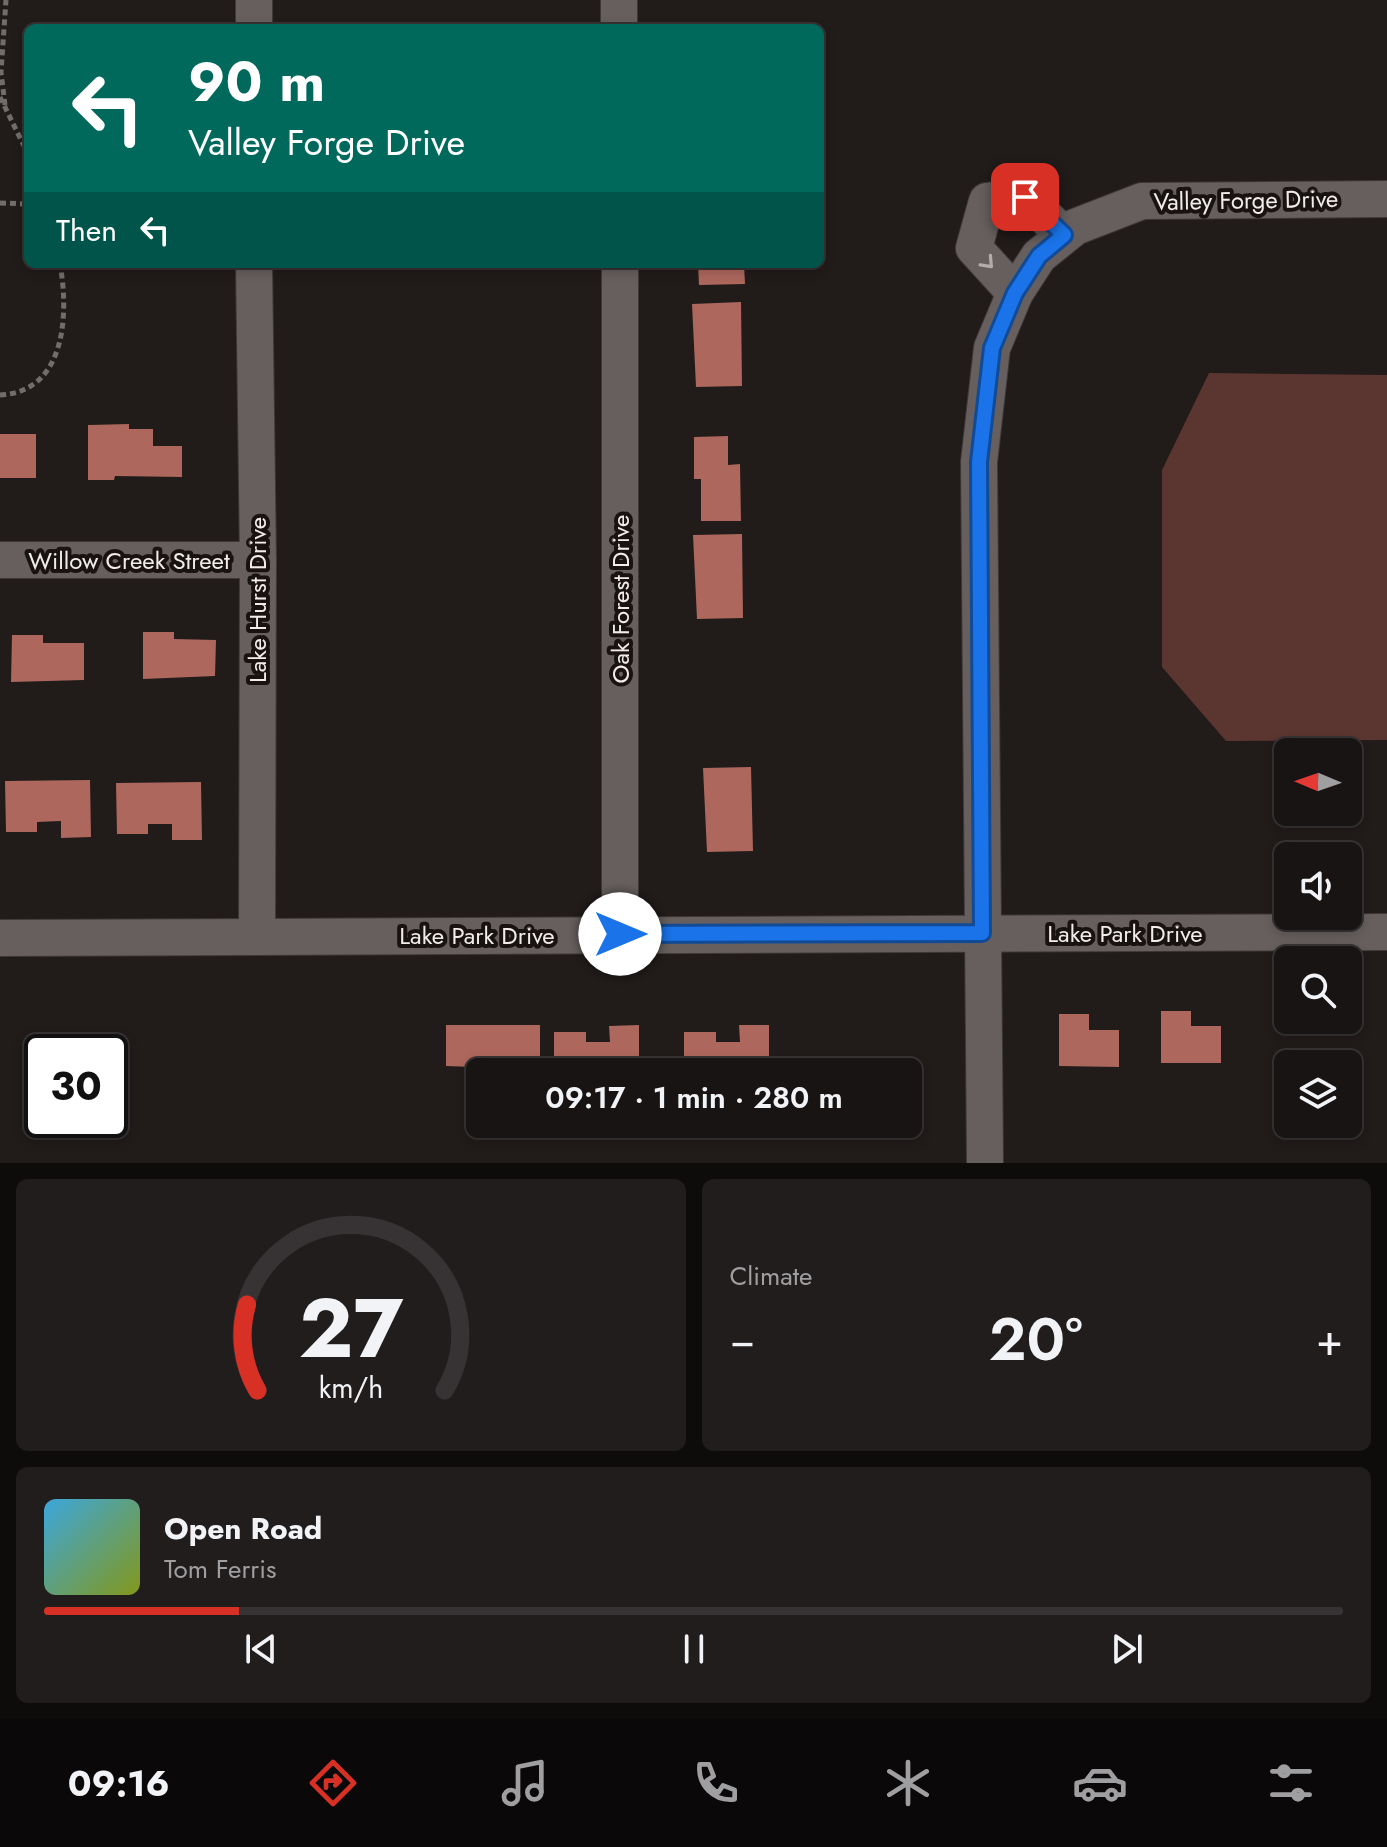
<!DOCTYPE html>
<meta charset="utf-8">
<style>
:root{--surface:#191414;--page:#221d1d;--text:#f1f3f6;--muted:#9f9ea0;--line:#373334;--accent:#d93025}
body{margin:0;font-family:Jost,sans-serif;background:var(--page);color:var(--text);height:100vh;display:flex;flex-direction:column;font-size:30px;white-space:nowrap}
*{box-sizing:border-box;margin:0}
p{font-size:26px;color:var(--muted)}
.icon{flex:none;width:44px;height:44px;fill:none;stroke:currentColor;stroke-width:2;stroke-linecap:round;stroke-linejoin:round}
.map{position:relative;height:1163px;overflow:hidden}
.details{display:flex;flex-direction:column;gap:16px;padding:16px;background:#0e0b0b;flex:1}
.details>*{flex:none}
.top-card{position:absolute;left:24px;top:24px;width:800px;height:244px;border-radius:12px;box-shadow:0 4px 12px #0003,0 0 0 2px var(--line);background:#00695c;color:#fff;overflow:hidden}
.needle{width:52px;rotate:272deg}
.tools{position:absolute;left:1274px;top:738px;display:grid;gap:16px}
.tools a{display:grid;place-items:center;width:88px;height:88px;border-radius:12px;background:var(--surface);box-shadow:0 4px 12px #0003,0 0 0 2px var(--line);font-size:40px}
.speed{position:absolute;left:24px;top:1034px;display:flex;gap:16px;font-size:40px;font-weight:700;text-align:center}
.speed>*{display:grid;place-content:center;width:104px;height:104px;border-radius:50%;background:var(--surface);box-shadow:0 4px 12px #0003,0 0 0 2px var(--line);line-height:1}
.speed .limit{border:4px solid #111;border-radius:12px;background:#fff;color:#111}
.pin{position:absolute;display:grid;place-items:center;width:68px;height:68px;color:#fff;margin:-34px;border-radius:16px;box-shadow:0 4px 12px #0006}
.me{position:absolute;width:88px;margin:-44px;rotate:90deg;stroke-linejoin:round;filter:drop-shadow(0 0 6px #0008)}
.turn{display:flex;align-items:center;gap:28px;height:168px;padding:0 32px;font-size:36px}
.turn .icon{width:104px;height:104px;stroke-width:2.5}
.turn b{display:block;font-size:56px;line-height:68px}
.then{display:flex;align-items:center;height:76px;padding:0 32px;background:#0003;gap:16px;font-size:30px}
.big{font-size:60px;font-weight:600;line-height:1.1}
.details .card{flex:1;display:flex;flex-direction:column;justify-content:center;gap:12px;min-width:0;padding:0 28px;border-radius:12px;background:var(--page)}
.details .dial{align-items:center;gap:0}
.dial svg{height:208px;overflow:visible;fill:none;stroke:var(--line);stroke-width:7;stroke-linecap:round;text-anchor:middle}
.dial text{fill:var(--text);stroke:none}
.song{display:flex;align-items:center;gap:24px}
.cover{width:96px;height:96px;border-radius:12px;background:linear-gradient(135deg,hsl(200 70% 55%),hsl(70 70% 35%))}
.played{height:8px;border-radius:4px;background:linear-gradient(90deg,var(--accent) 15%,var(--line) 15%)}
.keys{display:flex;justify-content:space-around;direction:ltr}
.heat{display:flex;justify-content:space-between;align-items:center;font-size:44px;direction:ltr}
.details .tiles{flex:1;display:grid;gap:16px;grid-template-columns:1fr 1fr}
.card:last-child{grid-column:span 2}
.trip{position:absolute;left:466px;top:1058px;width:456px;height:80px;border-radius:12px;background:var(--surface);box-shadow:0 4px 12px #0003,0 0 0 2px var(--line);font-weight:600;line-height:80px;text-align:center}
.tabs{display:flex;height:128px;justify-content:space-around;align-items:center;background:#0a0808;color:var(--muted)}
.tabs .icon{width:56px;height:56px}
.tabs .selected{color:var(--accent)}
.tabs b{font-size:36px;color:var(--text)}
.map>svg:first-child{display:block}
.green{fill:#5b352f}
.building{fill:#ad675d}
.lines{fill:none;stroke-linecap:round;stroke-linejoin:round}
.minor-casing{stroke:#3e3938;stroke-width:38}
.path{stroke:#726c6b;stroke-width:5;stroke-dasharray:6 4;stroke-linecap:butt}
.minor{stroke:#665f5e;stroke-width:36}
.oneway{stroke:#b2adac}
.route-casing{stroke:#114b97;stroke-width:20}
.route{stroke:#1a73e8;stroke-width:14}
.labels{text-anchor:middle;dominant-baseline:central;stroke-width:8;stroke-linejoin:round;paint-order:stroke}
.street-label{font-size:24px;fill:#f1eceb;stroke:#181211}
</style>
<div class="map">
<svg width="1387" height="1163" viewBox="0 0 1387 1163">
<rect width="100%" height="100%" fill="#211b1a"/>
<!-- green -->
<path class="green" d="M1209,373l178,2v365l-161,1 -64,-74v-197z"/>
<!-- building -->
<g class="building">
<path d="M698,264h46l1,20 -46,1z"/>
<path d="M741,302l1,84 -46,1 -4,-83z"/>
<path d="M129,424v5h24v17h29v31l-67,-1 -1,4h-26v-55z"/>
<rect x="0" y="434" width="36" height="44"/>
<path d="M728,436v29l12,-1 1,57h-40v-42h-7v-42z"/>
<path d="M742,534l1,84 -46,1 -4,-84z"/>
<path d="M143,632h31v7l42,1 -1,36 -72,3z"/>
<path d="M12,635h31v8h41v37l-73,2z"/>
<path d="M751,767l2,84 -46,1 -4,-84z"/>
<path d="M90,780l1,57 -30,1v-17l-24,1v10h-31l-1,-51z"/>
<path d="M201,782l1,58h-30v-16h-24v10h-31l-1,-51z"/>
<path d="M1161,1011h30v15h30v37h-60z"/>
<path d="M1059,1014h30v16h30v37l-60,-1z"/>
<path d="M446,1025h94v47h-60v9h-7v-14l-27,-1z"/>
<path d="M639,1025v47h-85v-40h32v10h24l-1,-16z"/>
<path d="M739,1025h30v47h-85v-40h32v10h24z"/>
</g>
<g class="lines">
<defs>
<g id="minor">
<path d="M619,0v28"/>
<path d="M254,28v-28"/>
<path d="M254,264l4,296 -1,376"/>
<path d="M1015,293l-41,-45 13,-47 38,-4 39,38"/>
<path d="M0,560h258"/>
<path d="M620,934v-670"/>
<path d="M0,938l1387,-6"/>
<path d="M985,1163l-6,-701 13,-114 23,-55 24,-37 36,-29 67,-26 245,-2"/>
</g>
</defs>
<!-- minor casing -->
<use href="#minor" class="minor-casing"/>
<!-- path -->
<g class="path">
<path d="M0,97l28,57"/>
<path d="M5,105l-4,-33 5,-72"/>
<path d="M0,203l28,1"/>
<path d="M0,395c66,-3 69,-81 60,-131"/>
</g>
<!-- minor -->
<use href="#minor" class="minor"/>
</g>
<!-- one-way arrows -->
<defs><path id="oneway-chevron" d="M-2-3.5L2.5 0L-2 3.5" fill="none" stroke-width="1.6" stroke-linecap="round" stroke-linejoin="round" transform="scale(2)"/></defs>
<use class="oneway" href="#oneway-chevron" transform="translate(988 263) rotate(47)"/>
<g class="lines">
<defs>
<path id="route" d="M620,934l362,-1 -3,-471 13,-114 23,-55 24,-37 25,-21 -39,-38"/>
</defs>
<!-- route casing -->
<use href="#route" class="route-casing"/>
<!-- route -->
<use href="#route" class="route"/>
</g>
<g class="labels">
<!-- street labels -->
<g class="street-label">
<text transform="translate(1246 200) rotate(-1)">Valley Forge Drive</text>
<text x="129" y="560">Willow Creek Street</text>
<text transform="translate(620 599) rotate(-90)">Oak Forest Drive</text>
<text transform="translate(257 600) rotate(-90)">Lake Hurst Drive</text>
<text x="1125" y="933">Lake Park Drive</text>
<text x="477" y="935">Lake Park Drive</text>
</g>
</g>
</svg>
<div class="tools">
<a><svg class="needle" viewBox="-14 -14 28 28"><path d="M0-13l5 13h-10z" fill="#e53935"/><path d="M0 13l5-13h-10z" fill="#9f9ea0"/></svg></a>
<a><svg class="icon" aria-label="sound" viewBox="0 0 24 24"><path d="M4 9h4l5-4v14l-5-4H4zM17 9q2 3 0 6"/></svg></a>
<a><svg class="icon" aria-label="search" viewBox="0 0 24 24"><circle cx="10" cy="10" r="6"/><path d="M15 15l6 6"/></svg></a>
<a><svg class="icon" aria-label="layers" viewBox="0 0 24 24"><path d="M12 4l9 5-9 5-9-5zM3 14l9 5 9-5"/></svg></a>
</div>
<div class="speed"><div class="limit">30</div></div>
<div class="pin" style="left:1025px;top:197px;background:#d93025"><svg class="icon" aria-label="arrive" viewBox="0 0 24 24"><path d="M6 21V4h12l-3 4 3 4H6"/></svg></div>
<svg class="me" style="left:620px;top:934px" viewBox="-20 -20 40 40"><circle r="19" fill="#fff"/><path d="M0-13L10 11 0 6-10 11z" fill="#1a73e8"/></svg>
<div class="trip">09:17 · 1 min · 280 m</div>
<div class="top-card">
<div class="turn"><svg class="icon" aria-label="left" viewBox="0 0 24 24"><path d="M17 20v-9H6M10 6l-5 5 5 5"/></svg><div><b>90 m</b>Valley Forge Drive</div></div>
<div class="then">Then<svg class="icon" aria-label="left" viewBox="0 0 24 24"><path d="M17 20v-9H6M10 6l-5 5 5 5"/></svg></div>
</div>
</div>
<section class="details">
<div class="tiles">
<div class="card dial"><svg viewBox="0 0 100 80">
<path d="M14 69A42 42 0 1 1 86 69"/>
<path d="M14 69A42 42 0 0 1 10 36" stroke="#d93025"/>
<text x="50" y="56" font-size="32" font-weight="700">27</text>
<text x="50" y="72" font-size="11">km/h</text>
</svg></div>
<div class="card"><p>Climate</p>
<div class="heat"><a>−</a><b class="big">20°</b><a>+</a></div>
</div>
<div class="card">
<div class="song"><i class="cover"></i><div><b>Open Road</b><p>Tom Ferris</p></div></div>
<div class="played"></div>
<div class="keys"><svg class="icon" aria-label="previous" viewBox="0 0 24 24"><path d="M18 5L8 12l10 7zM5 5v14"/></svg><svg class="icon" aria-label="pause" viewBox="0 0 24 24"><path d="M8 5v14M16 5v14"/></svg><svg class="icon" aria-label="next" viewBox="0 0 24 24"><path d="M6 5l10 7-10 7zM19 5v14"/></svg></div>
</div>
</div>
</section>
<nav class="tabs">
<b>09:16</b>
<svg class="icon selected" aria-label="directions" viewBox="0 0 24 24"><path d="M12 3l9 9-9 9-9-9zM9 14v-3h6M13 9l2 2-2 2"/></svg>
<svg class="icon" aria-label="music" viewBox="0 0 24 24"><path d="M9 18V5l10-2v13"/><circle cx="6" cy="18" r="3"/><circle cx="16" cy="16" r="3"/></svg>
<svg class="icon" aria-label="phone" viewBox="0 0 24 24"><path d="M5 4h4l2 5-3 2q2 4 5 5l2-3 5 2v4C11 20 4 13 5 4z"/></svg>
<svg class="icon" aria-label="climate" viewBox="0 0 24 24"><path d="M12 3v18M4 7l16 10M4 17L20 7"/></svg>
<svg class="icon" aria-label="car" viewBox="0 0 24 24"><path d="M5 17H2v-5l4-1 3-4h7l3 4 3 1v5h-3M9 17h6M6 11h13"/><circle cx="7" cy="17" r="2"/><circle cx="17" cy="17" r="2"/></svg>
<svg class="icon" aria-label="filters" viewBox="0 0 24 24"><path d="M4 7h16M4 17h16"/><circle cx="9" cy="7" r="2"/><circle cx="15" cy="17" r="2"/></svg>
</nav>
